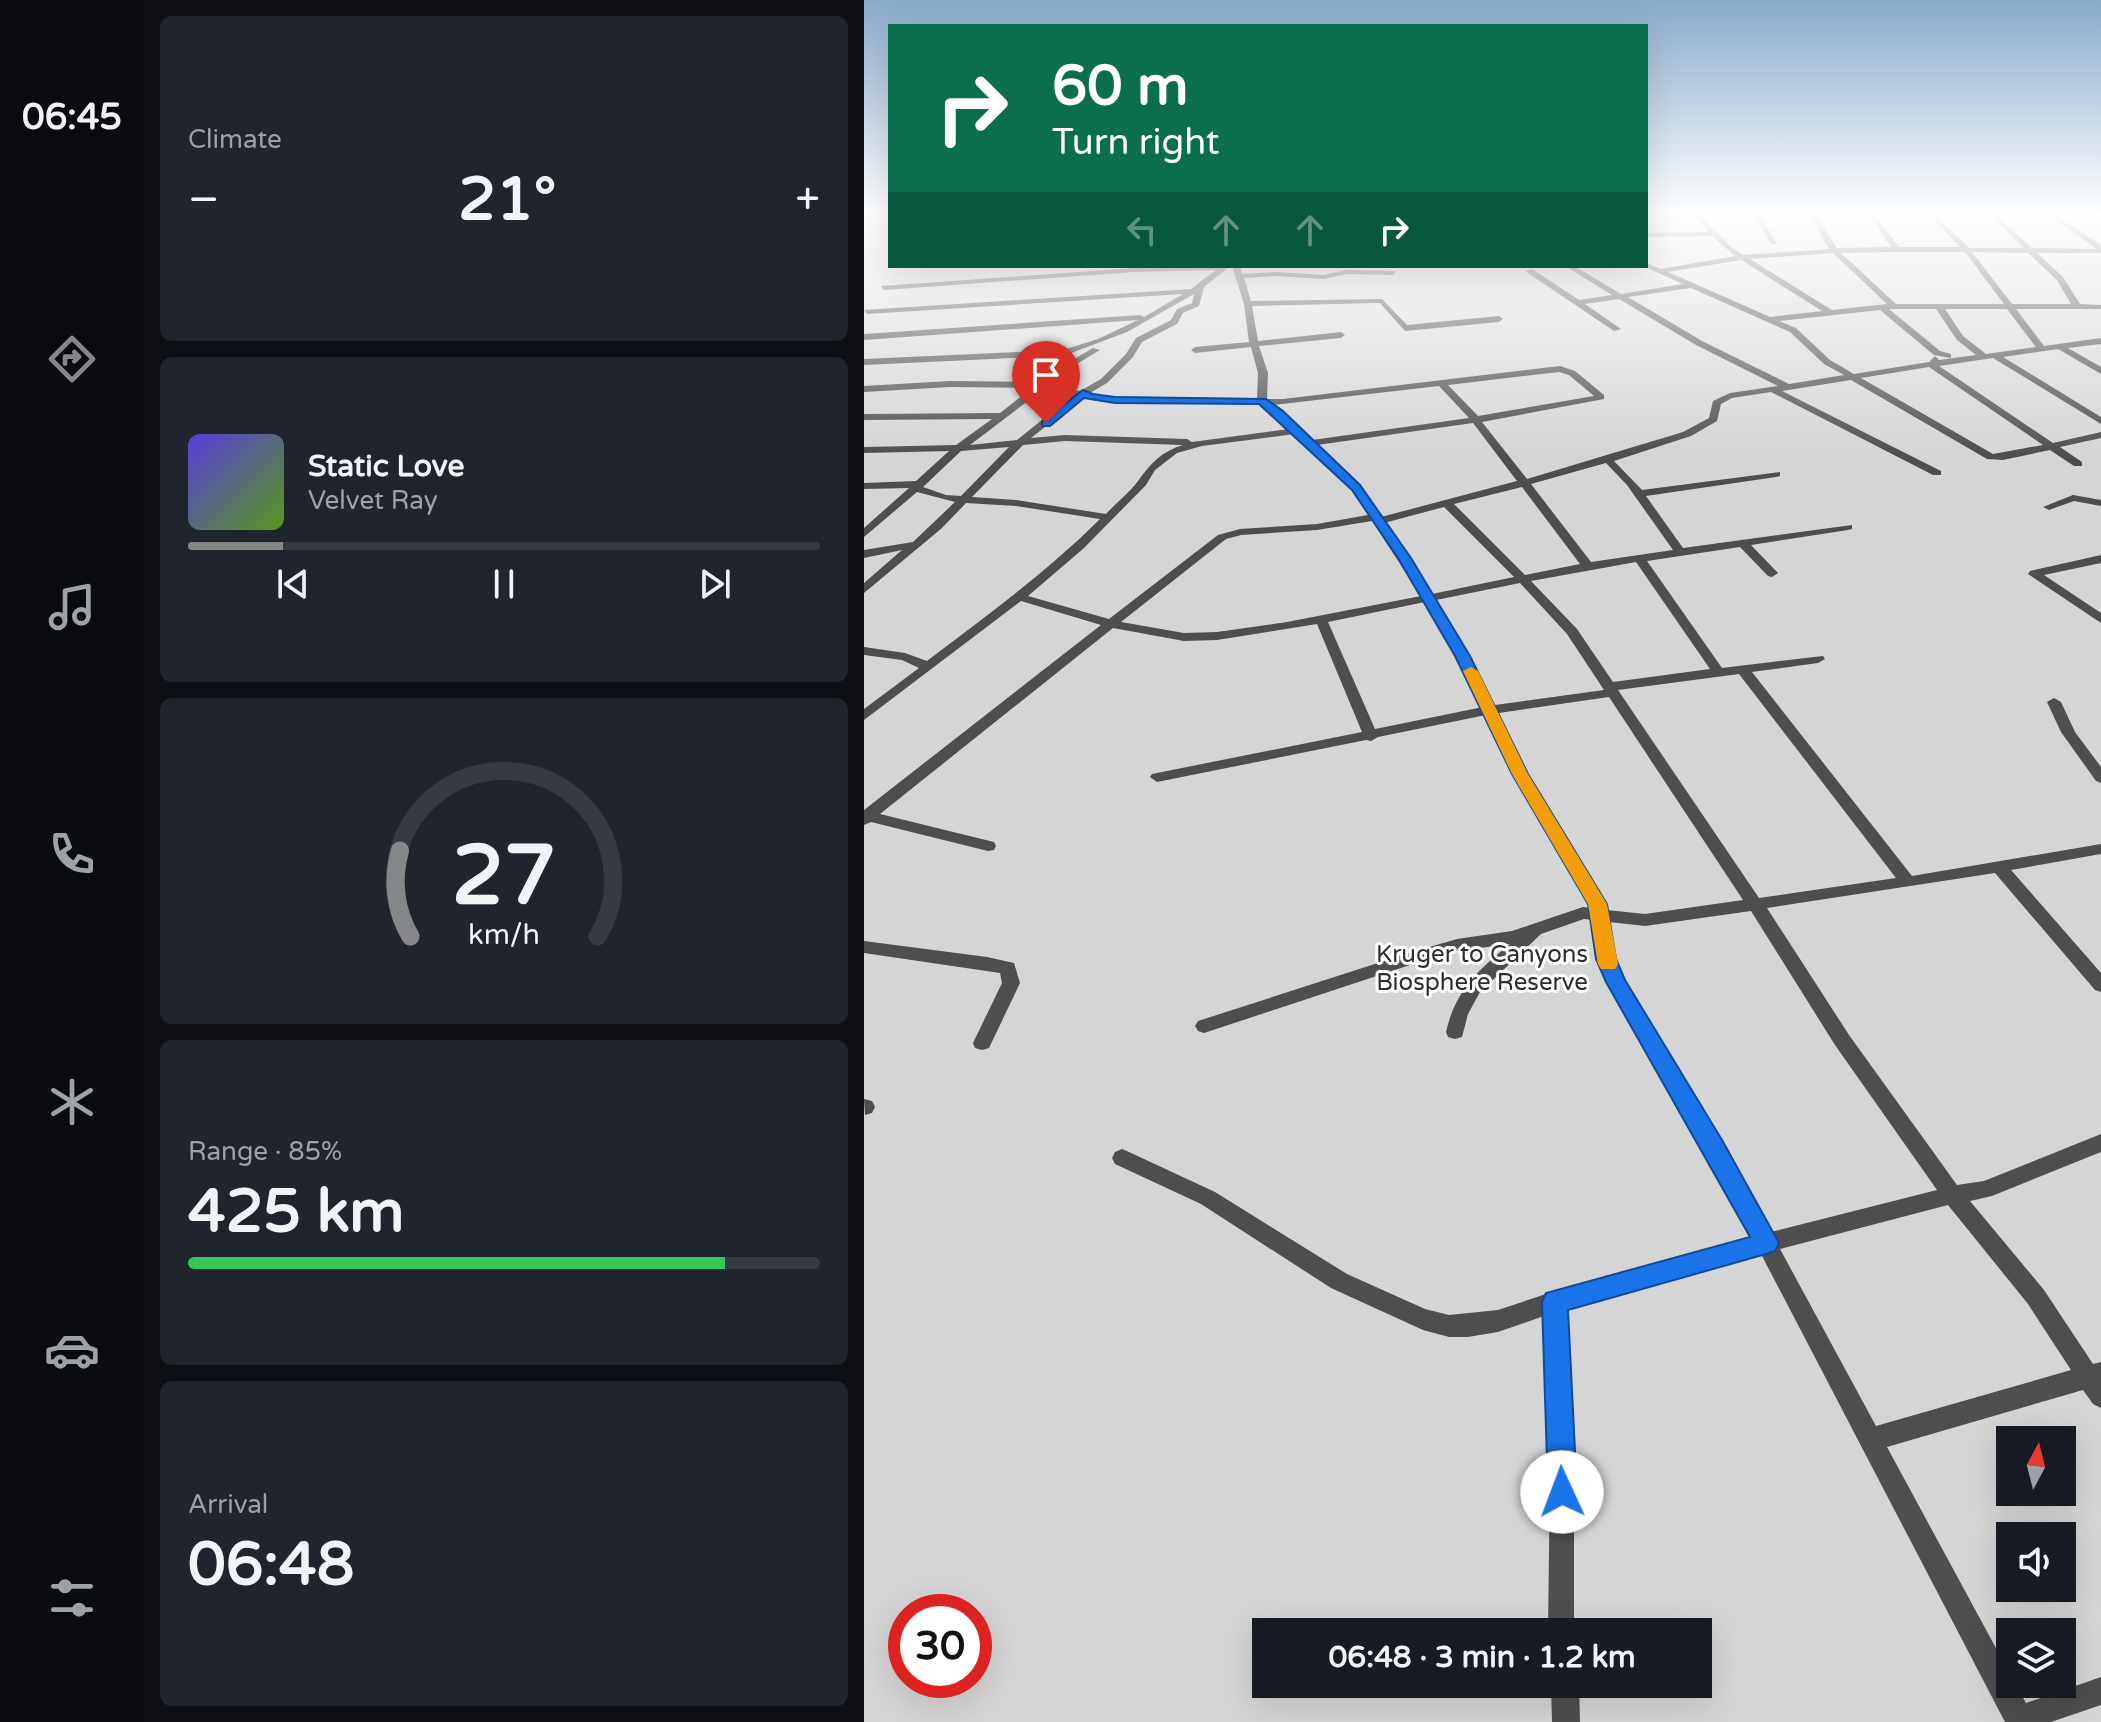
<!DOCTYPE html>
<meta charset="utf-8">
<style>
:root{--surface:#171b24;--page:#20242c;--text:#f1f3f6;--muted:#9ea1a6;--line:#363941;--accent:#858687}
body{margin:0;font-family:"Varela Round",sans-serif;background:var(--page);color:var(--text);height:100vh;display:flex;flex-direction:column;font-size:30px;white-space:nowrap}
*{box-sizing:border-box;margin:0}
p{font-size:26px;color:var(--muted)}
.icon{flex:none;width:44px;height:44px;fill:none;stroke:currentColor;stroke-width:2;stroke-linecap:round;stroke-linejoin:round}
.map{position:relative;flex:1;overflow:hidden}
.panel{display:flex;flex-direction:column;gap:16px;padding:16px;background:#0d0f14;width:720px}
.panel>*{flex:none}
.hud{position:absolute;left:24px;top:24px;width:760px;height:244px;border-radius:0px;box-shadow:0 8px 32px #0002;background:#0b6e4f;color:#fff;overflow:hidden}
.needle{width:52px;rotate:7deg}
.fabs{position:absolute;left:1132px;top:1426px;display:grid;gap:16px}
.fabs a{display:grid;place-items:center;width:80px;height:80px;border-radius:0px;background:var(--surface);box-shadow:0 8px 32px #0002;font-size:40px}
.speed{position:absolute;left:24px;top:1594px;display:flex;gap:16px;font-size:40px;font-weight:700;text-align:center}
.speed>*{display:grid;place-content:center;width:104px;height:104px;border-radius:50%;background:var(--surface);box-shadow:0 8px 32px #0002;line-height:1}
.speed .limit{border:12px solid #d22;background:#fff;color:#111}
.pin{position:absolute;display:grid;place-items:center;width:68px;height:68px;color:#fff;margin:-82px -34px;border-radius:50% 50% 50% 0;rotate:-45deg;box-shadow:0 0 8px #0007}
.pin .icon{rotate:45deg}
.me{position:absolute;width:88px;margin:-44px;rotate:358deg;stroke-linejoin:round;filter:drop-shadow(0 0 6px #0008)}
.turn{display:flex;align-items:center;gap:28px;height:168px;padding:0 32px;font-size:36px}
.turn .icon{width:104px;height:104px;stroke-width:2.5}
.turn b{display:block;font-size:56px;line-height:68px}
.lanes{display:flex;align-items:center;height:76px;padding:0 32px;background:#0003;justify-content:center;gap:40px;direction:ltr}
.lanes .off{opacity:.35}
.big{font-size:60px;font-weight:700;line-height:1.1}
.panel .tile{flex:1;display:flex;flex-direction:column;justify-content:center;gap:12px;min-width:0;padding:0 28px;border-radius:12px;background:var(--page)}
.panel .dial{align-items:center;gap:0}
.dial svg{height:208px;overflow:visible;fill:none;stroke:var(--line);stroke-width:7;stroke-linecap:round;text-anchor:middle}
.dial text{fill:var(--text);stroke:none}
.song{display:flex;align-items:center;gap:24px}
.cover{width:96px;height:96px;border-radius:12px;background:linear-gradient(135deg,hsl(250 70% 55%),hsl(90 70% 35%))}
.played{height:8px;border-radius:4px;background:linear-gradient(90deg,var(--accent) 15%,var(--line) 15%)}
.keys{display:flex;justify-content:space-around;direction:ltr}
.heat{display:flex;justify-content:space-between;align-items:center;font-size:44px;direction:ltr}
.charge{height:12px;border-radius:6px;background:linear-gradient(90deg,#34c759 85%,var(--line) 0)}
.trip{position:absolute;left:388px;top:1618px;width:460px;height:80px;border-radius:0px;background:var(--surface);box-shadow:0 8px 32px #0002;font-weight:700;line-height:80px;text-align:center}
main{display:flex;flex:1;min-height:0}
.tab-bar{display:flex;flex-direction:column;width:144px;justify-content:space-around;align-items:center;background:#090b0e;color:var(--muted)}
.tab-bar .icon{width:56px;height:56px}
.tab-bar .selected{color:var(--accent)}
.tab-bar b{font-size:36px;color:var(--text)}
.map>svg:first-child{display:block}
.green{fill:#d5d5d5;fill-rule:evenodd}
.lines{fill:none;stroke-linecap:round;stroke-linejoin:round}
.minor{fill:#4e4e4e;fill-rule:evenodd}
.route{fill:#1a73e8;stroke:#114b97;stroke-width:2}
.slow{fill:#f59e0b}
.labels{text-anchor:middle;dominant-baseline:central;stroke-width:6;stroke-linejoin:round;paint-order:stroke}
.park-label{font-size:24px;fill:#2c2c2c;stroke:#fff}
</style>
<main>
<nav class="tab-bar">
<b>06:45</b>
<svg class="icon selected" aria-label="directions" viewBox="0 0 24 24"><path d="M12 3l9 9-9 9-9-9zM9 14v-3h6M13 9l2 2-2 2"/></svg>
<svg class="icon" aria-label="music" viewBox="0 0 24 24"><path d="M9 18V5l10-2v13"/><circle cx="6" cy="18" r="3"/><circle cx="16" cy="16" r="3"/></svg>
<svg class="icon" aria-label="phone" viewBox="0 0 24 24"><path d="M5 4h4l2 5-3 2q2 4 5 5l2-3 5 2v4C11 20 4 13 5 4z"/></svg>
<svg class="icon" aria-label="climate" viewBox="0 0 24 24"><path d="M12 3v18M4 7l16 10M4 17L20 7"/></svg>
<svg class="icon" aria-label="car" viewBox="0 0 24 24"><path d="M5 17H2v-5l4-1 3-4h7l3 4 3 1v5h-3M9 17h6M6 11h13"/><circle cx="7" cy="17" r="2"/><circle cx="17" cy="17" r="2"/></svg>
<svg class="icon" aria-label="filters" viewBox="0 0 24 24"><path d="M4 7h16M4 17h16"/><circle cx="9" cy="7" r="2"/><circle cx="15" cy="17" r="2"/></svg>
</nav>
<section class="panel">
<div class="tile"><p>Climate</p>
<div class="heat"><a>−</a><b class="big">21°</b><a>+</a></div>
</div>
<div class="tile">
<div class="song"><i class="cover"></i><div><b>Static Love</b><p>Velvet Ray</p></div></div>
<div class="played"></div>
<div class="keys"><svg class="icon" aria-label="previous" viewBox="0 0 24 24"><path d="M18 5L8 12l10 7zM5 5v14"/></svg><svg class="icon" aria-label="pause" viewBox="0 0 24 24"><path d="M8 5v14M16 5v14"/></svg><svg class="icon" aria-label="next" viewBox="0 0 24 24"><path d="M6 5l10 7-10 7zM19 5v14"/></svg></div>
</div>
<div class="tile dial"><svg viewBox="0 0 100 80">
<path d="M14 69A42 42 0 1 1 86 69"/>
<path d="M14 69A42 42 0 0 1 10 36" stroke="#858687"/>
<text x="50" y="56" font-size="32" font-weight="700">27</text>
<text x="50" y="72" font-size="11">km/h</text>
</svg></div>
<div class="tile"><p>Range · 85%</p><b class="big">425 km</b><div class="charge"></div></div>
<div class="tile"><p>Arrival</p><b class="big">06:48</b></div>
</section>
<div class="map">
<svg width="1237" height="1722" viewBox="0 0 1237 1722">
<rect width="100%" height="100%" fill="#fff"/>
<!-- green -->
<path class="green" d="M0,214h26v52h756v-52h455v1508h-1237zM1146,1440h52v52h-52zM1146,1536h52v52h-52zM42,1612h68v68h-68zM402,1632h432v52h-432zM1146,1632h52v52h-52z"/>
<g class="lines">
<!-- minor -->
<g class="minor">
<path d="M829,214h6l32,33 12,8 86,-6 -20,-35h6l22,34 54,-1 -23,-33h6l25,33h61l-32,-33h6l35,34h55l-35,-34h6l37,34 65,1 -45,-32 2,-3 47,31v8h-64l26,24 17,27 21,1v4h-85l28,37 57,-8v6l-33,4 33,19v7l-43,-25 -55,8 98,60v7l-108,-66 -54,8 114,77 48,-11v6l-41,9 22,15v4h-8l-24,-16 -47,10 -16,-1 -136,-79 -69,11 159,80v4h-8l-162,-83 -39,6 -11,6 -4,17 -26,15 -77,25 28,29 138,-18v4l-4,1 -130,19 37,52 169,-23v4l-4,1 -97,15 27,28 -6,4 -4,-1 -28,-29 -93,14 75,107 101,-12 2,3 -7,4 -66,9 160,204 189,-32v10l-90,16 90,103v19l-6,-2 -100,-117 -228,35 82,127 108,150 27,-4 117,-47v18l-109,44 -22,5 74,89 49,74 8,-2v46l-8,-4 -10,-14 -196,57 123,227v10h5l11,19 75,-26v28l-50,17h-46l-244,-468 -195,55 8,162v161h-26l2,-161 -6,-155 -46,16 -30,5h-19l-26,-7 -92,-42 -130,-84 -86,-40 -3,-6 3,-6 7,-3 7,3 86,40 132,82 78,35 24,6 49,-5 57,-19 197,-54 -145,-255 -10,-23 -5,-39 -8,-1 -43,15 -61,58 -12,22 -6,23 -7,2 -7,-2 -2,-5c9,-41 33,-63 64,-88l-53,7 -41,12 -212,70 -6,-2 -3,-5 3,-5 214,-69 45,-13 55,-8 71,-24 7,1 -77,-134 -27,-59 -108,22 -7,4 -5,-1 -209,42 -7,-5 2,-3 210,-42 -45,-108 -100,16 -33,1 -71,-13 -233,186 114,28 2,4 -2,4 -6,1 -117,-29 -7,3v-15l237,-185 -80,-24 -157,119v-11l55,-41 -17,-8 -38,-5v-8l41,6 22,8c59,-45 120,-89 173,-142l-84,-13 -50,-3 -24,25 -78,65v-10l38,-33 -38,8v-8l49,-8 42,-40 -38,-10 -53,45v-9l45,-40 -45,1v-6l52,-2 33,-30 -85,2v-6l92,-2 36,-26 -128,1v-6l136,-1 32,-25 -82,-1 -86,5v-6l86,-5 85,1 20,-26 -191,9v-6l199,-9 35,-11 40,-19 -274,20v-6l276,-19 4,2 39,-23 -316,20 -3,-4 327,-21 25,-19 -82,2 -250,18 -3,-4 253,-18 96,-2 -26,21 -5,19 -16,7 -6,11 -35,18 -9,15 -26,26 -17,10 12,3 155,3 1,-26 -7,-26 -56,6 -4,-3 4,-3 54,-5 -5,-38 -12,-38h8l2,8 33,-2 49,3 22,-5 50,1 -3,4 -47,-1 -22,5 -49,-3 -31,2 7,23 131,-2 25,26 92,-9 4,3 -4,3 -94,9 -25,-28 -128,3 6,35 83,-9 4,3 -4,3 -82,8 9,27 -1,26h16l277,-33 15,5 29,24v4l-122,23 45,57 156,-47 26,-14 4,-17 17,-8 48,-7 -82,-41 -77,-46 -34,5 36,25 -7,2 -89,-60 7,-2 47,31 33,-5 -47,-29h9l47,28 62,-10 -40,-18h3v-3l15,6 74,-13 -23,-20 -66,1v-4l62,-1zM1030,252h71l39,52h-108l-55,-51zM1108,252l56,1 29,27 14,24h-59zM969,253l54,51 -55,6 -82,-51zM877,260l81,51 -52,6 -102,-45zM827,288l99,44 34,32 20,11 -55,9 -87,-43 -74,-44zM330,294l-2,9 -15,6 -6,11 -35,18 -10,16 -25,25 -21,12 -35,-8 55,-33 -7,-2 -43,25 16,-18 61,-23zM1025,309h47l21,31 19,15 -37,5 -4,-4 -6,6 -75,12 -24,-14 -34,-32 -17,-7 101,-11 54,45 17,3v-4l-11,-3zM1081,309h62l29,38 -50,7 -23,-18zM1065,367l114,78 -50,9 -132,-76zM695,372l10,3 25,21 -116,20 -30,-31zM575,386l30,32 -157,22 -39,-35zM177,388l32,7 -56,45 -47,5 67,-51zM219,397l19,5 159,2 28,25 -97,13 -5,-3 -122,-4 -34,3zM609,423l44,58 -136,36 -21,-31 -43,-41zM431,434l57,56 16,25 -51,9 -77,5 -22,6 -109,84 -81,-23 56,-48 62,-63 9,-15 22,-17 25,-7zM201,441l118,4c-21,6 -32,18 -45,36 -9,12 -22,22 -32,33l-90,-14 -44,-3 51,-52zM145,447l-48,49 -15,-1 -23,-8 38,-36zM742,463l21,22 46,65 -82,12 -60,-78zM658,487l58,77 -55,11 -71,-71zM580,507l70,70 -82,17 -48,-71zM508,521l49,75 -134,26 -70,10 -33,1 -63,-11 105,-83 15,-4 76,-5zM772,562l74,107 -97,13 -36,-53 -46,-48zM656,583l47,51 37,56 -109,15 -59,-105zM561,602l58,105 -108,22 -47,-107zM875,674l157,204 -137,20 -141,-208zM745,697l134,203 -98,14 -38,-4 -3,-10 -77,-126 -28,-61zM887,911l84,134 102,145 -166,42 -147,-251 -9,-22 -6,-37 36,4zM1084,1205l80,99 43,66 -195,56 -96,-177z"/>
<path d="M889,214h6l18,30h-6z"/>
<path d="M1209,495l28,5v6l-27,-5 -25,9 -6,-3z"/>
<path d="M1237,555v8l-57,12 57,38v10l-73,-49 2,-3z"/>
<path d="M1190,698l7,4 14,30 26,35v16l-5,-2 -35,-49 -14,-30z"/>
<path d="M0,941l123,16 27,6 6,20 -31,65 -7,2 -7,-2 -2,-5 29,-60 -2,-10 -136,-20z"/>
<path d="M0,1099l8,2 3,6 -3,6 -7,2z"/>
<path d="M687,1684h28l1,38h-28z"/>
</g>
</g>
<!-- sky -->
<linearGradient id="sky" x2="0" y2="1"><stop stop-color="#89aaca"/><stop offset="0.47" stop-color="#fff"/><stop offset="1" stop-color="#fff" stop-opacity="0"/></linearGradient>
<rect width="1237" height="455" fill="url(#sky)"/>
<!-- route -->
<path class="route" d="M219,390l10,4 22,3 151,2 17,12 77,74 51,73 59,98 58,118 79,130 9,55 9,21 97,160 57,103 -4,8 -9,3 -198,56 9,182 -5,10 -10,4 -10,-4 -4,-10 -6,-190 4,-9 204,-56 -144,-255 -10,-23 -8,-55 -76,-130 -57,-118 -57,-98 -46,-68 -93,-86 -144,-1 -31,-5 -34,28h-8v-5z"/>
<!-- slow -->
<path class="slow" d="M607,667l7,4 50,103 79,130 11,60 -3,5h-14l-3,-5 -10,-60 -76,-130 -49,-103z"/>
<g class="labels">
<!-- park labels -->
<g class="park-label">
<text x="618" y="954">Kruger to Canyons<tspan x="618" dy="28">Biosphere Reserve</tspan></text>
</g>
</g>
</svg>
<div class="fabs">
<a><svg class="needle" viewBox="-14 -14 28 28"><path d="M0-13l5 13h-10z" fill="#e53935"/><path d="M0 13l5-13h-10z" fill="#9ea1a6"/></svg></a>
<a><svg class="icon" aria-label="sound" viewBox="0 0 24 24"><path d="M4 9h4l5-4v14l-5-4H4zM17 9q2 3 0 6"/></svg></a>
<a><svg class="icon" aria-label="layers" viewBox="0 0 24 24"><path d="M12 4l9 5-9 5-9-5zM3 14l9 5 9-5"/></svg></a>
</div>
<div class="speed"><div class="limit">30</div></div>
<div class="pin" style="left:182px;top:423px;background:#d93025"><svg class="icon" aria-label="arrive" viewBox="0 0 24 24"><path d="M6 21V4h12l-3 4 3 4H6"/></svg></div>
<svg class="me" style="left:698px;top:1492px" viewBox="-20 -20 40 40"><circle r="19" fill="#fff"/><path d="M0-13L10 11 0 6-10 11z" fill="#1a73e8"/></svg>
<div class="trip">06:48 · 3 min · 1.2 km</div>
<div class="hud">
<div class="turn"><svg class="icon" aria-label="right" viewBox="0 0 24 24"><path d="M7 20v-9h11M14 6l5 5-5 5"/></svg><div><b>60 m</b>Turn right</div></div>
<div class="lanes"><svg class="icon off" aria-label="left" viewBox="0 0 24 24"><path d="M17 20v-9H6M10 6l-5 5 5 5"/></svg><svg class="icon off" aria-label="ahead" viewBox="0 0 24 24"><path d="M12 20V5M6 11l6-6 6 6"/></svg><svg class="icon off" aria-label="ahead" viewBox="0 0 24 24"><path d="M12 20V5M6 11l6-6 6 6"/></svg><svg class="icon" aria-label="right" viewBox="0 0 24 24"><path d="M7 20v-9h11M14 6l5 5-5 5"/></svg></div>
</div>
</div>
</main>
